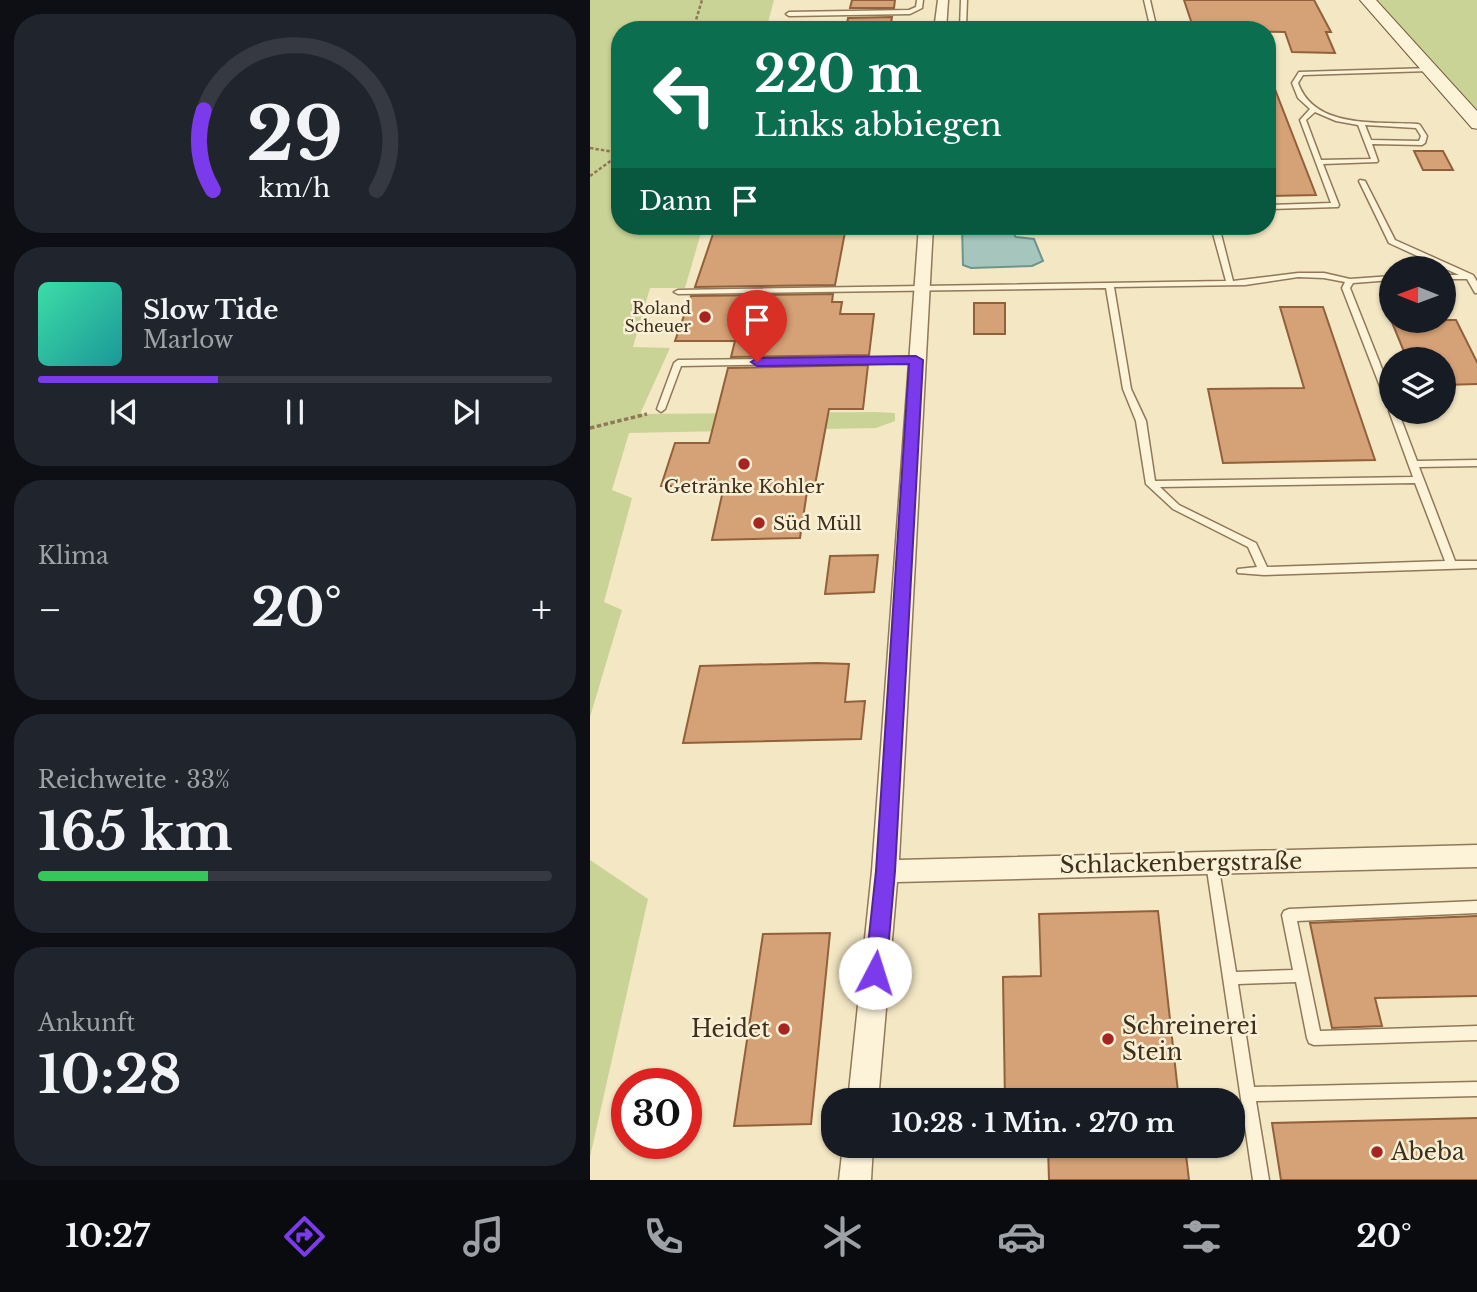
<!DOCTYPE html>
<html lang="de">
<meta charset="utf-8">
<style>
:root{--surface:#171b24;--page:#20242c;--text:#f1f3f6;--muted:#9ea1a6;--line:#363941;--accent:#7c3aed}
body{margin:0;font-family:"Libre Baskerville",serif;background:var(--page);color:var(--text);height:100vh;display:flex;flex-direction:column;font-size:26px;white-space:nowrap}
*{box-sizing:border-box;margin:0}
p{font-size:23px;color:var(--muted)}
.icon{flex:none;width:38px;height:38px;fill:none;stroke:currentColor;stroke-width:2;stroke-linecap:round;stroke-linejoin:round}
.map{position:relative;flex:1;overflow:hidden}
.details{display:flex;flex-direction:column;gap:14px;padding:14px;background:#0d0f14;width:590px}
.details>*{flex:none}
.top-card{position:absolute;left:21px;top:21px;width:665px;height:214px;border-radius:28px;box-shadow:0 2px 5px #0004;background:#0b6e4f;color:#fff;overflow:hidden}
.needle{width:46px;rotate:271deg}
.tools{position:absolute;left:789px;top:256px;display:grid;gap:14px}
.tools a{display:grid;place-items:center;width:77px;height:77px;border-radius:50%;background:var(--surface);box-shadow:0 2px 5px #0004;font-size:35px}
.speed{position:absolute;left:21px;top:1068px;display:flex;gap:14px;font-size:35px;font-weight:700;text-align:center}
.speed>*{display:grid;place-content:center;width:91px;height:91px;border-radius:50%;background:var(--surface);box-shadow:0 2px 5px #0004;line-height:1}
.speed .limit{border:10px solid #d22;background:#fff;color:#111}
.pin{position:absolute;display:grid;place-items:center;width:60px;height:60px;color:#fff;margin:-72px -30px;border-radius:50% 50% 50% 0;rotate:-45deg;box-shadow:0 0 7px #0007}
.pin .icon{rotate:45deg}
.me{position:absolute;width:77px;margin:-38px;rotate:5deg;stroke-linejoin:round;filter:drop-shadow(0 0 5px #0008)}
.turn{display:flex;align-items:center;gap:24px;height:147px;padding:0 28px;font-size:32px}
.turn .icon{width:91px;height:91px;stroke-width:2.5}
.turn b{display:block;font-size:49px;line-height:60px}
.then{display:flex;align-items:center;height:66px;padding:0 28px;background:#0003;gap:14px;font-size:26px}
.big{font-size:52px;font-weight:700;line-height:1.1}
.details .widget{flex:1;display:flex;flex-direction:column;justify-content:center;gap:10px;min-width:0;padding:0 24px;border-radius:28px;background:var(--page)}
.details .dial{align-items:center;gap:0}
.dial svg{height:182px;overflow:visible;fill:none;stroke:var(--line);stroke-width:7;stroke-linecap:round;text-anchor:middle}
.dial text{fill:var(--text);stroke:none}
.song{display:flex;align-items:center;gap:21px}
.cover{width:84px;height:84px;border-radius:10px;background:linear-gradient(135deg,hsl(160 70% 55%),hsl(180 70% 35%))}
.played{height:7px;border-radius:4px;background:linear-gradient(90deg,var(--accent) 35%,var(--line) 35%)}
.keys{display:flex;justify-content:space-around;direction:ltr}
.heat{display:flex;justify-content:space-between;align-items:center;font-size:38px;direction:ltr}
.charge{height:10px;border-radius:5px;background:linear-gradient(90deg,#34c759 33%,var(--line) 0)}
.trip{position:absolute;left:231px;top:1088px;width:424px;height:70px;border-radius:28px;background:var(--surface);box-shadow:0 2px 5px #0004;font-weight:700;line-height:70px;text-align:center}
.menu{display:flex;height:112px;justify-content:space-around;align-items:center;background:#090b0e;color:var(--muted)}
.menu .icon{width:49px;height:49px}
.menu .on{color:var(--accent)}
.menu b{font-size:32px;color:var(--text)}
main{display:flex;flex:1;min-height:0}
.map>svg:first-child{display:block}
.green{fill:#cad396}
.water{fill:#a6c6bd;stroke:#6c958c;stroke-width:2}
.building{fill:#d5a176;stroke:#92603b;stroke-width:2}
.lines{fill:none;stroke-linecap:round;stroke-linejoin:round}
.service-casing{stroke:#907858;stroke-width:3}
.minor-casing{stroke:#907858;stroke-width:3}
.secondary-casing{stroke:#72583b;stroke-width:2}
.path-far1{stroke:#907858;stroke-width:2.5;stroke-dasharray:3.5 2;stroke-linecap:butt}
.path{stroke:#907858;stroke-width:3.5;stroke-dasharray:4.5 2.5;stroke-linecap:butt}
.service{fill:#fcf3d9;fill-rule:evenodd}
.minor{fill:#fcf3d9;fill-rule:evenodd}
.secondary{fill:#fcf3d9;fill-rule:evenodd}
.route{fill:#7c3aed;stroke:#51269a;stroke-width:2}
.poi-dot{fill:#a62421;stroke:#f9f0d5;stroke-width:2.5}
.labels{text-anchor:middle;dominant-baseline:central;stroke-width:5;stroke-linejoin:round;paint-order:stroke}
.far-poi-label{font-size:16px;fill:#3f2f1d;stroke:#f9f0d5;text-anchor:end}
.poi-label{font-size:19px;fill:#3f2f1d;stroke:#f9f0d5}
.near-street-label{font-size:23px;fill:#3f2f1d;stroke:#f9f0d5}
.near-poi-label{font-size:23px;fill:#3f2f1d;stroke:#f9f0d5;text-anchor:start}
</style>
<main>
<section class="details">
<div class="widget dial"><svg viewBox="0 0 100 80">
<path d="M14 69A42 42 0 1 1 86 69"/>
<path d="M14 69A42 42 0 0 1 10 34" stroke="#7c3aed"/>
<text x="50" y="56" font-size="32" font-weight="700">29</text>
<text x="50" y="72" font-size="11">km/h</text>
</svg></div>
<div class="widget">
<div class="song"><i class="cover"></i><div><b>Slow Tide</b><p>Marlow</p></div></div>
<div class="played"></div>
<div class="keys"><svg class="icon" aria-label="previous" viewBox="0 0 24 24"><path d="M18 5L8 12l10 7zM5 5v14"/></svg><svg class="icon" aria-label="pause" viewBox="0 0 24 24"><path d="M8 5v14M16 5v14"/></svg><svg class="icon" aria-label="next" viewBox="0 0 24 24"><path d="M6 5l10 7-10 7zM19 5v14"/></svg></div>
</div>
<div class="widget"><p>Klima</p>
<div class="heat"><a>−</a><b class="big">20°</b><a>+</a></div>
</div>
<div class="widget"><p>Reichweite · 33%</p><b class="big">165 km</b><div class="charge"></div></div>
<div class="widget"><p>Ankunft</p><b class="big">10:28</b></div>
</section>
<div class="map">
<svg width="888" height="1180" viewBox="0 0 888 1180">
<rect width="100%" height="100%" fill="#f3e7c4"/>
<!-- green -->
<g class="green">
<path d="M0,0h184l-8,30h-146v196h83l-18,62h-35l-17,59 37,1 -30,66 235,-2 20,1v8l-19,7 -247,5 -17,57 20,8 -28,104 18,8 -32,107z"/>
<path d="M787,0h100v113l-86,-97z"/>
<path d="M0,860l58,39 -58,258z"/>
</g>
<!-- water -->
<path class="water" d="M372,226h46l8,11 18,2 9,22 -11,5 -61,2 -8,-3z"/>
<!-- building -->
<g class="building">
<path d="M262,0h43l-1,8h-44z"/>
<path d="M594,0h130l17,32h-5l9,21 -43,-1 -7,-20 -91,-2z"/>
<path d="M302,17l-2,12 -44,1 2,-12z"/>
<path d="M677,74h2l47,121 -49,1z"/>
<path d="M824,151h29l10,19h-30z"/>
<path d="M256,227l-11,58 -140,2 20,-59z"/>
<path d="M243,294l-1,8h10l-2,12h34l-5,41 -138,2 4,-16h-60l16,-45z"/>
<rect x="384" y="303" width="31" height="31"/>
<path d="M690,307h43l52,153 -152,3 -15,-74 96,-1z"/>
<path d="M801,320h65l22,44v20l-34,1v-26h-37z"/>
<path d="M278,365l-5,44h-34l-14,76h-7l-8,53 -88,2 12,-54h-63l14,-43h34l19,-75z"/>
<path d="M288,555l-4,37 -49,2 5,-38z"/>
<path d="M227,663l32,1 -4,38 20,-1 -4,38 -178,4 17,-77z"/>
<path d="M568,911l21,190h-174l-2,-124 38,-1 -2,-62z"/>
<path d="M888,916v80l-103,2 7,28 -50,2 -22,-105z"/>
<path d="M240,933l-19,191 -77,2 29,-192z"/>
<path d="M888,1118v62h-197l-9,-57z"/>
<path d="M458,1146h137l4,34h-140z"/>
</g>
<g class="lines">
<defs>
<g id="service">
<path d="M327,0h6l-1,8 -12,6 -121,2 -3,-2 3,-2 120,-2 7,-3z"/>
<path d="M371,0h6l-1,26 163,-2 3,2 -3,2 -166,2 -3,-2z"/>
<path d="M554,0h6l7,30h-6z"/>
<path d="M841,68l1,1 -3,2 -126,4 -5,8c17,47 80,38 120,41l2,1 7,11 -2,7 -3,2 -50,-1 6,17 -1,1 -54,2 16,41 -1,2 -71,2v-4l64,-2 -31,-83 10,-11 -12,-11 -6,-15 7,-11zM725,112l21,9 22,4 13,34 -50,1 -15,-40zM775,125l51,3 5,8 -2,5 -48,-1z"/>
<path d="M770,180l5,1 30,59 78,35 5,8v10h-3l-8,-14h-23v-4h15l-70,-32 -30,-62z"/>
<path d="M621,226h8l14,55 65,-8h26l26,6 42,-3v4l-39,3 -3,5 42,106v17h6l19,50 61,-1v6l-59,1 36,94h23v7l-214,7 -26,-2 -1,-2 1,-2 19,-2 -9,-20 -75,-38 -27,-25 -10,-63 -13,-32 -17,-101 -428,6 -4,-2 4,-2 548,-9zM708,277l26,1 21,4 -3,6 46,119 2,2 -1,2 24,66 -258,4 -9,-60 -15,-32 -17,-102 131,-2zM825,483l30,78 -178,6 -11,-24 -77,-38 -19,-18z"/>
<path d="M326,357l3,1v4l-238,4 -16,43 -4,3 -4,-3 17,-46 4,-3z"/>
<path d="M622,858l5,1 1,4 18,109 57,-2 -11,-55 2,-4 5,-2 189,-8v12l-181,8 23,110 158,-5v14l-164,5 -5,-2 -2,-5 -11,-56 -58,2 16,103 224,-5v14l-222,5 13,79h-16l-47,-317 1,-4z"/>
</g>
<g id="minor">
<path d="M348,0h10l-2,30h-12z"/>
<path d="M329,226h14l-34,634 579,-15v22l-581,15 -19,219h-30l24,-230z"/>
<path d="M253,1146h30l-2,34h-32z"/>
</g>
<path id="secondary" d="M770,0h16l102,112v17l-6,-1z"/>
</defs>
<!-- service casing -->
<use href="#service" class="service-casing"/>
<!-- minor casing -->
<use href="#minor" class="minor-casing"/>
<!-- secondary casing -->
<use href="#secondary" class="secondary-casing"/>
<!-- path-far1 -->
<g class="path-far1">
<path d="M103,30l9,-30"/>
<path d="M0,148l30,5"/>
<path d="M0,176l30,-22"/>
</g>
<!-- path -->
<path class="path" d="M0,428l57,-14"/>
<!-- service -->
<use href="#service" class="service"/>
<!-- minor -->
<use href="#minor" class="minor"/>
<!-- secondary -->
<use href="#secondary" class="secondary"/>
</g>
<!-- route -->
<path class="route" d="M326,356l7,4 -28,511 -9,102 -3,7 -8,3 -7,-3 -3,-7 11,-102 33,-507 -152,2 -6,-4 6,-4z"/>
<!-- markers -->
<g class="poi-dot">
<circle cx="115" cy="317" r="7"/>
<circle cx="154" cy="464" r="7"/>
<circle cx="169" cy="523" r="7"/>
<circle cx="194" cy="1029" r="7"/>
<circle cx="518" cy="1039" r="7"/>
<circle cx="787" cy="1152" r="7"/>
</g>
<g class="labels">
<!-- far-poi labels -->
<g class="far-poi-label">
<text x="101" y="308">Roland<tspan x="101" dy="18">Scheuer</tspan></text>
</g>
<!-- poi labels -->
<g class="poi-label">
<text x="154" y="486">Getränke Kohler</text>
<text x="183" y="523" text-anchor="start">Süd Müll</text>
</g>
<!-- near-street labels -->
<g class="near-street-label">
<text transform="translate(591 863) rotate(-1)">Schlackenbergstraße</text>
</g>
<!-- near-poi labels -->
<g class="near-poi-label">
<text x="532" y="1026">Schreinerei<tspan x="532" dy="26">Stein</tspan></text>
<text x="180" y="1029" text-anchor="end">Heidet</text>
<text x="801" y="1152">Abeba</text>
</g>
</g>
</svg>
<div class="tools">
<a><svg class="needle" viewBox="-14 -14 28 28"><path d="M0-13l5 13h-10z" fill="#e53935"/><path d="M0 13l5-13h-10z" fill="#9ea1a6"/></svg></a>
<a><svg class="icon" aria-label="layers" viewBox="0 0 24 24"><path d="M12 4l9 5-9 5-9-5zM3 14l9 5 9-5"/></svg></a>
</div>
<div class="speed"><div class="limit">30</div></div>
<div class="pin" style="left:167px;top:362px;background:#d93025"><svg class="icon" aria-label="arrive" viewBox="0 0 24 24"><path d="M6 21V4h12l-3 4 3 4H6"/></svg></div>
<svg class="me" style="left:285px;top:973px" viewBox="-20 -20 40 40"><circle r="19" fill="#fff"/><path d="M0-13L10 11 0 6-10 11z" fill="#7c3aed"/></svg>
<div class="trip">10:28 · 1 Min. · 270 m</div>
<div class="top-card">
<div class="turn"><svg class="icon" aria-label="left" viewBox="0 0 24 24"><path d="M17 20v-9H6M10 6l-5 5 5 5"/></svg><div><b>220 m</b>Links abbiegen</div></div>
<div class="then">Dann<svg class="icon" aria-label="arrive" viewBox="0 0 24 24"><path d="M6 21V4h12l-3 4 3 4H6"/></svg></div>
</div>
</div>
</main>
<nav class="menu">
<b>10:27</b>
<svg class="icon on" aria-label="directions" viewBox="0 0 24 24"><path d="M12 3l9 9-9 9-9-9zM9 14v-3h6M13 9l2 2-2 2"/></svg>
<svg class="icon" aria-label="music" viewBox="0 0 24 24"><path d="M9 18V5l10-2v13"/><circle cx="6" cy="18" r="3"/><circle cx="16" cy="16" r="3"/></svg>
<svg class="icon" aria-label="phone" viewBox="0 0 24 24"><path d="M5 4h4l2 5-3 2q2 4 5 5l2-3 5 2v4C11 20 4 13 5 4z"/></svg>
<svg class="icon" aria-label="climate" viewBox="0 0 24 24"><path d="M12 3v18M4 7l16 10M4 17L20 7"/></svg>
<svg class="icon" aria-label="car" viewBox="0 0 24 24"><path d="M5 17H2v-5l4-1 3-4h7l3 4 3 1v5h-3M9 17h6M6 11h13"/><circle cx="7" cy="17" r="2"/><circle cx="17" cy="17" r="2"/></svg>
<svg class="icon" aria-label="filters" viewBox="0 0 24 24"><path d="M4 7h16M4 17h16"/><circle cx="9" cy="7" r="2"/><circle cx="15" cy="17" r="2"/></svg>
<b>20°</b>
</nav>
